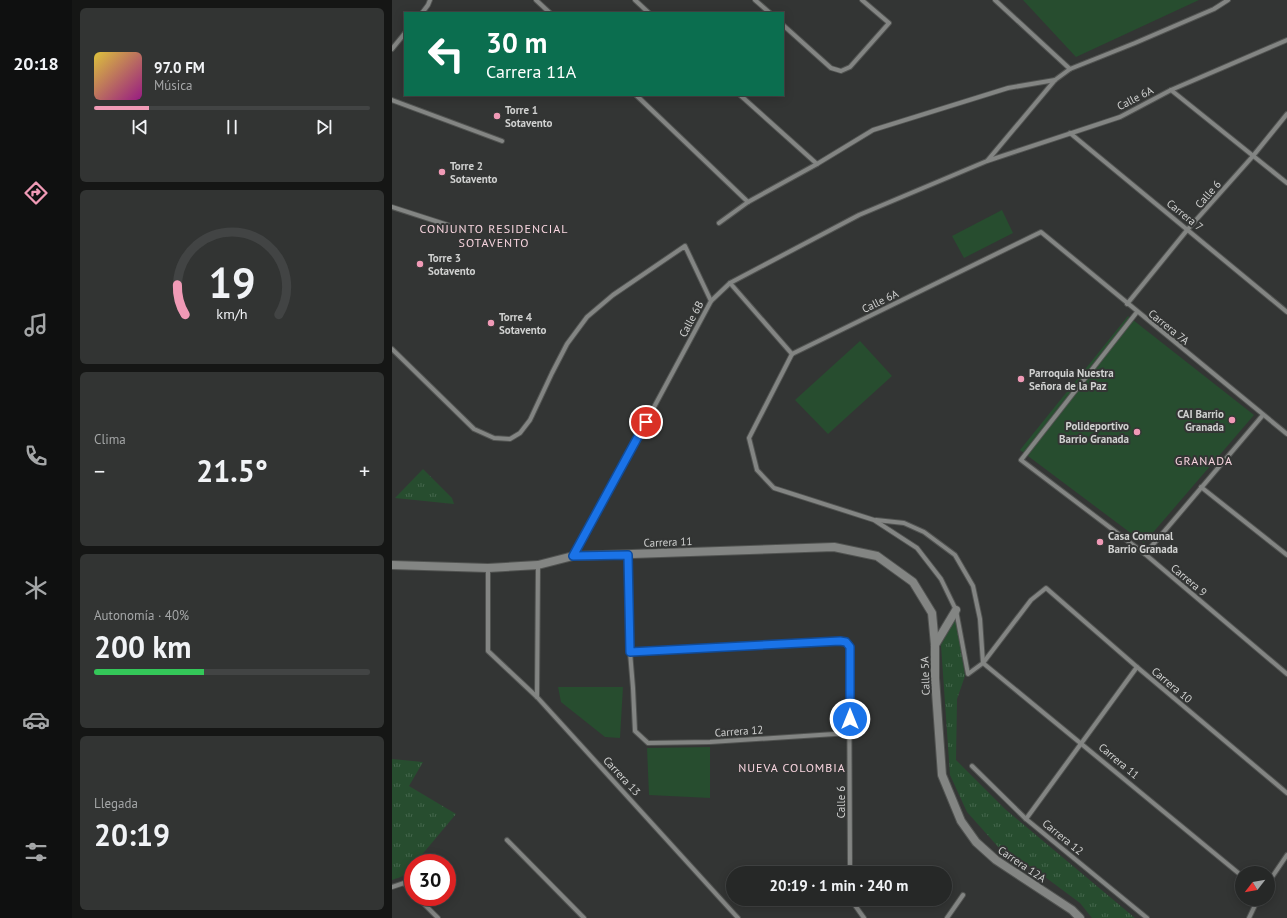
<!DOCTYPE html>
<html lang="es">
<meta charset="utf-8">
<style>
:root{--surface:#262827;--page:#323433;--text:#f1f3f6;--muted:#a4a6a7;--line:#424444;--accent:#f09ab6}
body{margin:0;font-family:"PT Sans",sans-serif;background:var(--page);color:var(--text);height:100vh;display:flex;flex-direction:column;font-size:15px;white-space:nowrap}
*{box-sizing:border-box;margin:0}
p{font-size:13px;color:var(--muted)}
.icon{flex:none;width:22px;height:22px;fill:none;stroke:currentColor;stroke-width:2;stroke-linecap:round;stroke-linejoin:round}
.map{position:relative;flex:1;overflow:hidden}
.panel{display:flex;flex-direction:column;gap:8px;padding:8px;background:#151615;width:320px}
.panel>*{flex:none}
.top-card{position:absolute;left:12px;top:12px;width:380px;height:84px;border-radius:0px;box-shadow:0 2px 10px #0003,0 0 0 1px var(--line);background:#0b6e4f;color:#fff;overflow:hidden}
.needle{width:26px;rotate:239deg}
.buttons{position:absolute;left:843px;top:866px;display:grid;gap:8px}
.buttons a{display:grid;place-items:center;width:40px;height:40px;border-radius:50%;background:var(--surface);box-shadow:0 2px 10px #0003,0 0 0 1px var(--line);font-size:20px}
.speed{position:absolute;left:12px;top:854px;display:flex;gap:8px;font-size:20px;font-weight:700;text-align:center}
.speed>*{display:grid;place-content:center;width:52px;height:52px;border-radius:50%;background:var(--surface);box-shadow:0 2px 10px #0003,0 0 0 1px var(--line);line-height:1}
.speed .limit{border:6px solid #d22;background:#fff;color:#111}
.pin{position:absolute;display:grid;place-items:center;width:34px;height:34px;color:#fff;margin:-17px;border:2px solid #fff;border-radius:50%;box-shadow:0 1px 4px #0007}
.me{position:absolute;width:44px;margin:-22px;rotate:0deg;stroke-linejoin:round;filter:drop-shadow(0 0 3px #0008)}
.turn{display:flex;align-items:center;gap:14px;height:84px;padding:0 16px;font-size:18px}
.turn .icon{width:52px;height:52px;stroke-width:2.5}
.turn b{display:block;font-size:28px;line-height:34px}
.big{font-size:30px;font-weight:800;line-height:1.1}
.panel .tile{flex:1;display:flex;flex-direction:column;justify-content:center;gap:6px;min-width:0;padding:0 14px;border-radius:6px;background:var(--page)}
.panel .dial{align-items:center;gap:0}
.dial svg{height:104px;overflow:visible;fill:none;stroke:var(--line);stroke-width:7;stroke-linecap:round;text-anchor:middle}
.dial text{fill:var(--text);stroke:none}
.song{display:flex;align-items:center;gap:12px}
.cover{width:48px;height:48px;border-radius:6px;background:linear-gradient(135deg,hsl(50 70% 55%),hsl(310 70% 35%))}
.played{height:4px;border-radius:2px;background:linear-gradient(90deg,var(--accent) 20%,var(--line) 20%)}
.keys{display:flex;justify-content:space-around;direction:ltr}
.heat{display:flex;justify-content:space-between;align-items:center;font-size:22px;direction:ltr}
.charge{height:6px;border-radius:3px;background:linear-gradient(90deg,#34c759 40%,var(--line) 0)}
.trip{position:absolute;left:334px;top:866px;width:226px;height:40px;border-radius:20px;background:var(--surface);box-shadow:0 2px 10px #0003,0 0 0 1px var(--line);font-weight:800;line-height:40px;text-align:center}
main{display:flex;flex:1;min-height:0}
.dock{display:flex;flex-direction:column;width:72px;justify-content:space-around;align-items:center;background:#0f1010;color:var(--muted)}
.dock .icon{width:28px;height:28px}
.dock .selected{color:var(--accent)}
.dock b{font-size:18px;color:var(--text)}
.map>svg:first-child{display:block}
.grass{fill:url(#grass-tufts)}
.green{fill:#274d2f}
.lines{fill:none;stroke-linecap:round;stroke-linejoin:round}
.street-casing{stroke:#515351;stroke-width:6}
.secondary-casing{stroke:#515351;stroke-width:10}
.street{stroke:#838583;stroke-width:4}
.secondary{stroke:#838583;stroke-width:8}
.route-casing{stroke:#114b97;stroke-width:10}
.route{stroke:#1a73e8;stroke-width:7}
.poi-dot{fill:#f09ab6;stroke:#333534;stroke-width:1.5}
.labels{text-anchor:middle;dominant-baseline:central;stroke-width:4;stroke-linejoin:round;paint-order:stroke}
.street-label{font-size:11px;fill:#d0d1d0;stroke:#333534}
.poi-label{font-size:11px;font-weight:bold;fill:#d0d1d0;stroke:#333534;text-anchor:start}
.neighbourhood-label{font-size:12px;letter-spacing:1px;fill:#f8d5df;stroke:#333534}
</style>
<main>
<nav class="dock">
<b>20:18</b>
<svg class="icon selected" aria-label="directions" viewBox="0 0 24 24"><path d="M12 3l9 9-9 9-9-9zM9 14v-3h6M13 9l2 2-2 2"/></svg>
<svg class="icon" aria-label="music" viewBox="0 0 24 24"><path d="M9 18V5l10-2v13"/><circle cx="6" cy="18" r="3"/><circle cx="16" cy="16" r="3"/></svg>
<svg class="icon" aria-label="phone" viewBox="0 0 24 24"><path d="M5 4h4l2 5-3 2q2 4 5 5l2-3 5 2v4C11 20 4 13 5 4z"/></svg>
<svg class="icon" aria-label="climate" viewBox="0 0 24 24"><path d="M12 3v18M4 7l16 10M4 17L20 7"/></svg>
<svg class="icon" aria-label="car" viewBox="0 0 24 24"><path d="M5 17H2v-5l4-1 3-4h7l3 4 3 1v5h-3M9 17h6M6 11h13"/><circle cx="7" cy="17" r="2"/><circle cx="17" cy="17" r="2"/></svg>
<svg class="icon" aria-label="filters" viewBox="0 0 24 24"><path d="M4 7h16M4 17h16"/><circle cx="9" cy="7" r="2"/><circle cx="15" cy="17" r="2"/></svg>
</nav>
<section class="panel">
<div class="tile">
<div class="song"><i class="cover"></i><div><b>97.0 FM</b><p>Música</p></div></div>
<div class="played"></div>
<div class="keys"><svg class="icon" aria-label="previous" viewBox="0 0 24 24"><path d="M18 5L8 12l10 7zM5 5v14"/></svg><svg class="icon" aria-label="pause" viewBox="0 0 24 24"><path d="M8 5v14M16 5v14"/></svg><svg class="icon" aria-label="next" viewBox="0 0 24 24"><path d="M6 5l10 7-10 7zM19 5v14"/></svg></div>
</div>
<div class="tile dial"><svg viewBox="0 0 100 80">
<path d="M14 69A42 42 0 1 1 86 69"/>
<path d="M14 69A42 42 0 0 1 8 46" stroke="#f09ab6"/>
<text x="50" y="56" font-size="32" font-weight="700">19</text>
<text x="50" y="72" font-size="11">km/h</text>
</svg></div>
<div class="tile"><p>Clima</p>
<div class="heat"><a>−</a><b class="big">21.5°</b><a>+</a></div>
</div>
<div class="tile"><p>Autonomía · 40%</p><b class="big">200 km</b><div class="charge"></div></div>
<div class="tile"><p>Llegada</p><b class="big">20:19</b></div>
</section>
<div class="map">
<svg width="895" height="918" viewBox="0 0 895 918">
<defs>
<pattern id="grass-tufts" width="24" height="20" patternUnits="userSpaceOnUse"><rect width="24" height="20" fill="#274d2f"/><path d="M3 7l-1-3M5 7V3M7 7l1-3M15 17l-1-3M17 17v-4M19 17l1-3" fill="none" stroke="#45664c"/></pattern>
</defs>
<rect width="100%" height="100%" fill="#333534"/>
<!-- grass -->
<g class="grass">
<path d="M31,469l29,29 2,6 -59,-6z"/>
<path d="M564,617l9,59 -8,23 -1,61 49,49 130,109h-43l-12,-15 -43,-32 -37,-22 -33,-37 -17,-37 -9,-130z"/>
<path d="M0,759l31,3 -14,24 47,28 -41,49h-2c-2,11 -12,14 -21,17z"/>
</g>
<!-- green -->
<g class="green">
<path d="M631,0h176l-123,57z"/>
<path d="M610,210l11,23 -49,25 -12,-22z"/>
<path d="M736,316l126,99 -110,128 -124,-93z"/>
<path d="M468,341l32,35 -64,58 -33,-34z"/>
<path d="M166,687h65l-3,51 -15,-1 -44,-35z"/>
<path d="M318,747v51l-61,-3 -2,-47z"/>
</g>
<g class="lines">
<defs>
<g id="street">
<path d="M144,0l14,13"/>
<path d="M243,0l14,13"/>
<path d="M363,0l15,13"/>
<path d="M603,0l75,69"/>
<path d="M30,13l6,-8 2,-5"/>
<path d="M391,25l48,43 10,3 9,-4 39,-44 -27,-23"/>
<path d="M0,49l13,-16"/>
<path d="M779,90l116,93"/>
<path d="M244,95l112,107"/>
<path d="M348,95l77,69"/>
<path d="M0,100l110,41"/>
<path d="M678,133l217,179"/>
<path d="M596,160l67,-80 15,-11 65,-26 79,-34 14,-9"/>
<path d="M0,207l62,20"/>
<path d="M327,223l29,-21 69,-38 56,-34 135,-42 47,-8"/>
<path d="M338,283l62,71"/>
<path d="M735,304l61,-75 65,-73 34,-42"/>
<path d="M745,312l-116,148 124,94 142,120"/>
<path d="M0,349l82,80 20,9 16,1 10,-6 10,-13 22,-47 15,-29 20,-27 26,-22 72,-49 26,55"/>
<path d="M400,354l-43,84 8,32 17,18 100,32 43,28 24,31 15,31 12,64 15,-11 48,-63 15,-12 91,79 150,126"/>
<path d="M400,354l249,-122 246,202"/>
<path d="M809,487l86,68"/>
<path d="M484,520l28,3 20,9 31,23 18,31 7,33 3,44 259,213"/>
<path d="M753,554l118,-139"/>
<path d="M237,555l1,97 3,36 2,43 13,12 62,-1 140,-9"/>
<path d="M182,556l137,-255 19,-18 129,-68 128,-54 133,-44 51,-27 116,-50"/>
<path d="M96,568v83l49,46 201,221"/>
<path d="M238,652l210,-11 6,1 3,5 1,226"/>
<path d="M145,697l1,-132"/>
<path d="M580,766l54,53 121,99"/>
<path d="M634,819l111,-152"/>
<path d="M115,840l77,78"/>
<path d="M876,883l19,-28"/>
<path d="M0,887l12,-4 9,10"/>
<path d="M25,897l21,21"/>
<path d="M461,899l1,5 10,14"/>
<path d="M555,918l16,-23"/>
<path d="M857,918l9,-19"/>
</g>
<g id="secondary">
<path d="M0,565l96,3 50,-3 35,-9 261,-9 43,9 36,26 19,31 3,32v33l7,97 19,46 15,21 20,18 76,50 8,8"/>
<path d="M543,645l21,-35"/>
</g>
</defs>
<!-- street casing -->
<use href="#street" class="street-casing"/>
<!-- secondary casing -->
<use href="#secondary" class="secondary-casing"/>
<!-- street -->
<use href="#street" class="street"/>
<!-- secondary -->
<use href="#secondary" class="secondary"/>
</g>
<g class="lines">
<defs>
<path id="route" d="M254,422l-73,134 55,-1 2,97 210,-11 6,1 4,5v72"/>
</defs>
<!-- route casing -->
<use href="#route" class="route-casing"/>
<!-- route -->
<use href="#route" class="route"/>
</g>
<!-- markers -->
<g class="poi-dot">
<circle cx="105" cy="116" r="4"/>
<circle cx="50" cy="172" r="4"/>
<circle cx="28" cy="264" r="4"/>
<circle cx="99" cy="323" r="4"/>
<circle cx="629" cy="379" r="4"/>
<circle cx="840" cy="420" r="4"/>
<circle cx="745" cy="432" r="4"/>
<circle cx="708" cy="542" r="4"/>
</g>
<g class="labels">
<!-- street labels -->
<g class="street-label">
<text transform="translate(743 98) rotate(-27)">Calle 6A</text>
<text transform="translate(816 194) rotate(-49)">Calle 6</text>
<text transform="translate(793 215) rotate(39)">Carrera 7</text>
<text transform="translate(488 301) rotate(-26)">Calle 6A</text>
<text transform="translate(299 319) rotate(-62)">Calle 6B</text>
<text transform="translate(777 327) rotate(39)">Carrera 7A</text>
<text transform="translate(276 542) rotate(-2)">Carrera 11</text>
<text transform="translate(797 580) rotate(40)">Carrera 9</text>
<text transform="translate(533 676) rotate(-92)">Calle 5A</text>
<text transform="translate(780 685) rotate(40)">Carrera 10</text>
<text transform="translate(347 731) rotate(-4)">Carrera 12</text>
<text transform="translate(727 761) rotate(40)">Carrera 11</text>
<text transform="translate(230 776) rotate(47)">Carrera 13</text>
<text transform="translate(449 802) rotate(-90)">Calle 6</text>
<text transform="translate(671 837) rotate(39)">Carrera 12</text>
<text transform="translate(630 864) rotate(34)">Carrera 12A</text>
</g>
<!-- poi labels -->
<g class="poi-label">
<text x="113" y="110">Torre 1<tspan x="113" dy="13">Sotavento</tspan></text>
<text x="58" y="166">Torre 2<tspan x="58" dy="13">Sotavento</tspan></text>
<text x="36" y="258">Torre 3<tspan x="36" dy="13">Sotavento</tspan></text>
<text x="107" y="317">Torre 4<tspan x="107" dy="13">Sotavento</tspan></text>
<text x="637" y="373">Parroquia Nuestra<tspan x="637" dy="13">Señora de la Paz</tspan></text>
<text x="832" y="414" text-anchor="end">CAI Barrio<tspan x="832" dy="13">Granada</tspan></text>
<text x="737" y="426" text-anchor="end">Polideportivo<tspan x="737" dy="13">Barrio Granada</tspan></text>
<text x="716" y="536">Casa Comunal<tspan x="716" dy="13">Barrio Granada</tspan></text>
</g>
<!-- neighbourhood labels -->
<g class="neighbourhood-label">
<text x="102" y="228">CONJUNTO RESIDENCIAL<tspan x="102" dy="14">SOTAVENTO</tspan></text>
<text x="812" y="460">GRANADA</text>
<text x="400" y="767">NUEVA COLOMBIA</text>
</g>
</g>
</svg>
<div class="buttons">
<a><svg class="needle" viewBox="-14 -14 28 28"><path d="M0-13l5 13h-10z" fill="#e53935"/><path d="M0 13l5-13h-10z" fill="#a4a6a7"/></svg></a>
</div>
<div class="speed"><div class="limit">30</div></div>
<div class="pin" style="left:254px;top:422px;background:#d93025"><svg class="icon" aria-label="arrive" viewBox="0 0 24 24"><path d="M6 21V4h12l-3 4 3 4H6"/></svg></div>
<svg class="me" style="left:458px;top:719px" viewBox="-20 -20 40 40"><circle r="17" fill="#1a73e8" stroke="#fff" stroke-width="3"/><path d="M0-11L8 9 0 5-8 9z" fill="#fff"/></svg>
<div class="trip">20:19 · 1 min · 240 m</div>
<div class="top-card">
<div class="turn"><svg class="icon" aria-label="left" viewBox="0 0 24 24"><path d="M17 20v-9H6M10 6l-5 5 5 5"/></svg><div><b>30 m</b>Carrera 11A</div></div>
</div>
</div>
</main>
